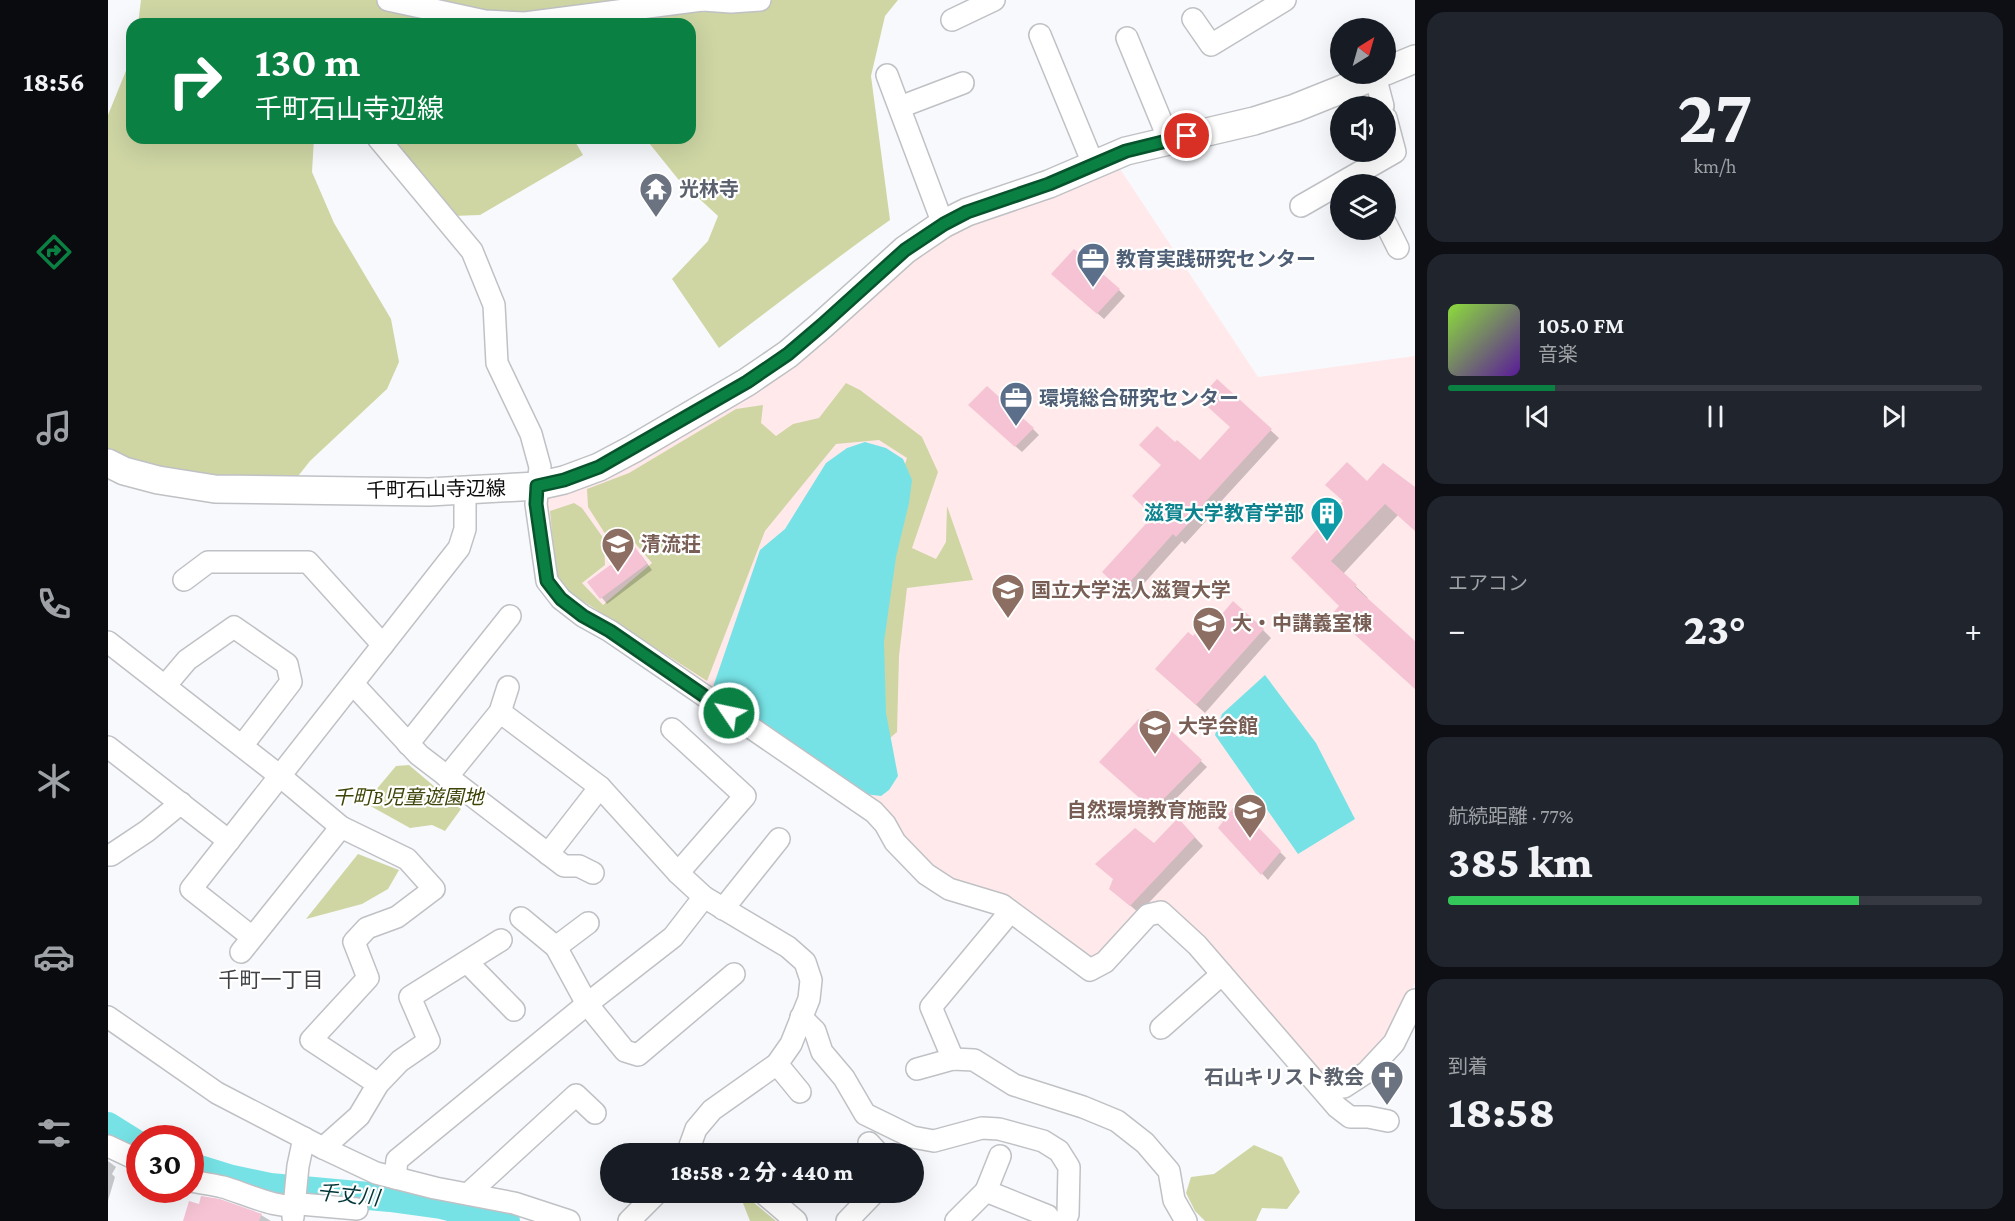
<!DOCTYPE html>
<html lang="ja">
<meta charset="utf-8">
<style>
:root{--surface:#171b24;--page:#20242c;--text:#f1f3f6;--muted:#9ea1a6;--line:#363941;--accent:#0b8043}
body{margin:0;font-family:"Crimson Pro","Noto Sans JP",serif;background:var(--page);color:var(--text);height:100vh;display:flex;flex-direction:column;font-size:22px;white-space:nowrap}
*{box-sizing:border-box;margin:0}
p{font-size:20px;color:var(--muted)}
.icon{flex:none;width:33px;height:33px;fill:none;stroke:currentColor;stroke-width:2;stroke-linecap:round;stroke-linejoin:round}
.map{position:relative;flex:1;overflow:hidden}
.panel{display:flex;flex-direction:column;gap:12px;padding:12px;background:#0d0f14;width:600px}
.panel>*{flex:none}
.hud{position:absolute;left:18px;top:18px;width:570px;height:126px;border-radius:18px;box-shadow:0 6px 24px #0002;background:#0b8043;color:#fff;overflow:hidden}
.needle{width:39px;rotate:37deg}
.controls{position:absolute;left:1222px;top:18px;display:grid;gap:12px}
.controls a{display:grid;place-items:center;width:66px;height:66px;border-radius:50%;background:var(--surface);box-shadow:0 6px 24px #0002;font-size:30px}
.speed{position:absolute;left:18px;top:1125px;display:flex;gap:12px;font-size:30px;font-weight:700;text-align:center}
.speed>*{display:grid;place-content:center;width:78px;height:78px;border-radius:50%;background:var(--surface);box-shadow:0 6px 24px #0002;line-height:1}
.speed .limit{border:9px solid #d22;background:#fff;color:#111}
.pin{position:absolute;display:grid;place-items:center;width:51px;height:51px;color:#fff;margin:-26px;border:3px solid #fff;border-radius:50%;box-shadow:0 2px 6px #0007}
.me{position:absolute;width:66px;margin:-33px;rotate:304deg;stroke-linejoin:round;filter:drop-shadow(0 0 4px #0008)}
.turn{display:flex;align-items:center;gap:21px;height:126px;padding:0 30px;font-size:27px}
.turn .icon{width:78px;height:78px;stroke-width:2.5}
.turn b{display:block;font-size:42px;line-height:51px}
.big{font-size:45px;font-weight:800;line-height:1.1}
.panel .tile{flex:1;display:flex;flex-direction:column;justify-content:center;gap:9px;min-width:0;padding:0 21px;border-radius:18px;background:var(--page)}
.panel .dial{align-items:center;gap:0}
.dial b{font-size:78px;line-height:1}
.song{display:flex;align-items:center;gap:18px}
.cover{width:72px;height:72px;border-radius:9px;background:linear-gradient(135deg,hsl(90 70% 55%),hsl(270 70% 35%))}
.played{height:6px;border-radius:3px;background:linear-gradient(90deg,var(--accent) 20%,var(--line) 20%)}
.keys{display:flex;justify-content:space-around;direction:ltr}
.heat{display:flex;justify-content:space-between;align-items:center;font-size:33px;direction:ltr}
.charge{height:9px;border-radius:4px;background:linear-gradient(90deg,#34c759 77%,var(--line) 0)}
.trip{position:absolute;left:492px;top:1143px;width:324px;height:60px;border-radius:30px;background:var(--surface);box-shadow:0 6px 24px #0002;font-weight:800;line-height:60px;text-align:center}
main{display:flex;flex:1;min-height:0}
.dock{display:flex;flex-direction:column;width:108px;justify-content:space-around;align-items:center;background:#090b0e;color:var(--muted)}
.dock .icon{width:42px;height:42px}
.dock .on{color:var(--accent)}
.dock b{font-size:27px;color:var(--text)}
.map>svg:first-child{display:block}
.education{fill:#ffe9eb}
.green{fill:#cfd6a4}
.water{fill:#76e2e5}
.shadow{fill:#0003}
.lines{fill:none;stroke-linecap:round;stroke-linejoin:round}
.river{stroke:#76e2e5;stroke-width:28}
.building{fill:#f5c3d3}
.minor-casing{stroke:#bfc1c4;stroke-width:24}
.major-casing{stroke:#bfc1c4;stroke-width:30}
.minor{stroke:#fff;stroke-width:21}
.major{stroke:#fff;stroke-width:27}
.route-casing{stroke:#07532c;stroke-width:15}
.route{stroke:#0b8043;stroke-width:10}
.labels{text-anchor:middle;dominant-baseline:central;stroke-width:4.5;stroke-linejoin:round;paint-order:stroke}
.worship-label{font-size:20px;font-weight:bold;fill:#5b616d;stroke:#fff;text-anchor:start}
.service-label{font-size:20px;font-weight:bold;fill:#4e5e75;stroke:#fff;text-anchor:start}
.street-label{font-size:20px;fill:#0b0b0c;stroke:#fff}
.culture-label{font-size:20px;font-weight:bold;fill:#0d838f;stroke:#fff;text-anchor:end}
.education-label{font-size:20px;font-weight:bold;fill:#785e54;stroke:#fff;text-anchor:start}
.park-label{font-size:20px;font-style:italic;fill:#3e4307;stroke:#fff}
.neighbourhood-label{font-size:21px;fill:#404144;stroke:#fff}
.water-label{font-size:21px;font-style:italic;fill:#003537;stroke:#fff}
</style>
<main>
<nav class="dock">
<b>18:56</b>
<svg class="icon on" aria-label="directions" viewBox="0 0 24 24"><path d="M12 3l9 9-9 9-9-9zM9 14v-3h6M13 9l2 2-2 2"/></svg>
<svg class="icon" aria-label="music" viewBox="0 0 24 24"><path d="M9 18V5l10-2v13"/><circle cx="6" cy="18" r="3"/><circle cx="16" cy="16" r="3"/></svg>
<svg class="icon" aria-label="phone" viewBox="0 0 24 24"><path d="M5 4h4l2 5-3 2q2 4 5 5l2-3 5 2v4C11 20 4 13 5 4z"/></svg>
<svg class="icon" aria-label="climate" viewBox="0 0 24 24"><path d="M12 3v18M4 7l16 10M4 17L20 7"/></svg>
<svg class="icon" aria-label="car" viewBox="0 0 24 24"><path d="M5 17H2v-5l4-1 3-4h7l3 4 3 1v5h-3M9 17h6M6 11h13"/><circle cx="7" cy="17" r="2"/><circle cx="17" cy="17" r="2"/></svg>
<svg class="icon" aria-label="filters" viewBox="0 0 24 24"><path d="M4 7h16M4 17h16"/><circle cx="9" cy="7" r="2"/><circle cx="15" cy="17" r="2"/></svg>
</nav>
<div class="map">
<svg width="1307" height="1221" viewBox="0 0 1307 1221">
<rect width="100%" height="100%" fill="#f8f9fd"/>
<!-- education -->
<path class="education" d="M1010,166l140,211 157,-21v627l-14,33 -13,22 -26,28 -20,14 -17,1 -163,-175 -72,56 -138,-77 -401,-306 -8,-85 84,-28 324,-236z"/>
<!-- green -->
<g class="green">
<path d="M33,0h757l-13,16 -14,60 19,144c-58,41 -114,85 -171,128l-47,-69 36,-38 10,-25 -40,-37 -33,-41h45v-114h-552z"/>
<path d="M24,56v82h182l-2,34 22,51 57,96 8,43 -12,27 -77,72 -15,19 -132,-4 -55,-24v-337z"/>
<path d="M277,138h188l10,17 -103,60 -28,1z"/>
<path d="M738,383l14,7 62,47 16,35 -26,76 24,11 10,-17 1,-36 26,74 -66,8 -8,68 -2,76 -14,12 -10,-94 16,-137 18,-55 -28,-18 -43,4 -71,87 -58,150 -138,-89 -13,-16 -6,-65 24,-8 8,5 22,31 1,26 -23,18 21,22 49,-42 -17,-20 -17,11 -30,-47 -1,-18 42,-16 107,-64 27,-4 -2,18 15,13 17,-12 26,-6z"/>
<path d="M301,765l52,44 -16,22 -13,-6 -22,3 -45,-25 31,-37z"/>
<path d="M250,854l41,16 -11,19 -26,15 -56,15z"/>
<path d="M1146,1145l28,12 18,35 -13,17 -25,-1 -6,13h-51l-10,-10 -9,-18 5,-16 23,-3z"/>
<path d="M631,1193h3l34,28h-26z"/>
</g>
<!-- water -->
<g class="water">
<path d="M757,442l21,6 17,11 9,21 -3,23 -13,54 -12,85 2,71 12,63 -9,14 -8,6 -17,-2 -152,-104 48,-140 25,-21 41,-66 21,-15z"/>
<path d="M1157,675l51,68 39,76 -57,35 -83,-119 7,-21z"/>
</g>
<!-- shadow -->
<g class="shadow">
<path d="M951,280l60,10 6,6 -21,23z"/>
<path d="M1109,381l62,57 -74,81 2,1 -22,24 -3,-3 -51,57 -20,-18 44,-64 77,-89z"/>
<path d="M868,411l57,18 6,6 -17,17z"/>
<path d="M1239,464l51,51 -55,59 25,24 -27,8 -48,-48 51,-57z"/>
<path d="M533,555l11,15 -45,34 -17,-21z"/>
<path d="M1103,630h52l8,8 -66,75 -40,-36 28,-39z"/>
<path d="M1041,712l58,55 -47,48 -53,-47z"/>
<path d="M1128,807l50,51 -18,22 -48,-52z"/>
<path d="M1079,829l16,17 -64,67 -28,-24 3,-9 40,-35z"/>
<path d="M0,1161l8,6 -4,7 3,3 -7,24z"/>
<path d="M153,1215l10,6h-87z"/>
</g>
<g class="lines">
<!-- river -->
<g class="river">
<path d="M0,1126l32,20"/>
<path d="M82,1166l42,13 38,8 120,11 51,7 65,16"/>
</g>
</g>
<!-- building -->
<g class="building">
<path d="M966,249l46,40 -23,25 -46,-40z"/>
<path d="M1109,379l55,50 -74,81 2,1 -24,26 -3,-3 -51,57 -20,-19 51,-56 -21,-20 29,-31 -22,-20 18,-19 18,16 2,-2 23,20 30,-33 -31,-28z"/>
<path d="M879,386l47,42 -19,19 -47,-42z"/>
<path d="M1239,462l20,19 16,-18 32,24v44l-30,-27 -54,57 26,24 -2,2 60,54v48l-83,-75 7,-8 -48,-48 52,-57 -18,-16z"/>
<path d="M527,547l12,17 -47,35 -13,-17z"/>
<path d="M1125,601l31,28 -68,76 -41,-36 33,-37 5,4 12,-14 6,5z"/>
<path d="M1040,709l54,51 -49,50 -54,-48z"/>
<path d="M1128,804l45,47 -20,24 -43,-47z"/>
<path d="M1070,818l17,19 -65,69 -21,-17 4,-10 -18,-15 40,-36 19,15z"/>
<path d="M93,1196l19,3 42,15 -3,7h-76l6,-20 10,3z"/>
</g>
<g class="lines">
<defs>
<g id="minor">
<path d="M280,0l97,21 40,2 177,-23"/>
<path d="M595,0l28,2 29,-2"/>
<path d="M1085,19l18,26 74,-45"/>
<path d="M844,20l42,-20"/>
<path d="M932,35l54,131"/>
<path d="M1019,38l42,102"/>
<path d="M779,75l56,149"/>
<path d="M1267,76l8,30"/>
<path d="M792,107l63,-24"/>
<path d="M270,138l94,113 22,54 3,58 34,71 9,33 -4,37 11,77 14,18 22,17 27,15 264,181 11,12 10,18 31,32 23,15 53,16 88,65 15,-8 43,-47 13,-3 36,33 140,162 13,10h18l20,4"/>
<path d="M1193,206l94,-54 -9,-34"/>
<path d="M1278,224l12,24"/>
<path d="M76,580l24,-18h100l75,83"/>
<path d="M0,642l172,134 61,51 66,32 27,30 -37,28 -30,11 -13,14 14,36 -57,62 67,44"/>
<path d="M245,684l66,71 145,111h15l14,7"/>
<path d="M57,686l22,-26 47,-33 53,37 4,18 -49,64"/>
<path d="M392,712l100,75 78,86 26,24 84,50 17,15 6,18 -2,19 -18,45 -14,20 -65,46 -16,19 -9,25"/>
<path d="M564,729l73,67 -67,77"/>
<path d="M300,744l102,-128"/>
<path d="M0,747l121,94"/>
<path d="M339,777l53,-65 8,-25"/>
<path d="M440,854l52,-67"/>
<path d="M0,855h3l36,-24 34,-28"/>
<path d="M615,909l56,-70"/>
<path d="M413,918l35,29 31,57 38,47 13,4 96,-81"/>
<path d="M144,937l-61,-48 268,-341 6,-19v-38"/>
<path d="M448,947l32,-24"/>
<path d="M133,952l100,-125"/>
<path d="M359,962l47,48"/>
<path d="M0,1017l109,76 106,55 53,25 59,15 79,15 55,18"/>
<path d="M693,1017l14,14 7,21 22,26 21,36 47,23 22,4 48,-13 17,1 44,12 16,10 10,16 -1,47 -3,7"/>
<path d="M1053,1028l61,-54"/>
<path d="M845,1059l-22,-52 79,-95"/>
<path d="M669,1064l23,28"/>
<path d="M809,1069l36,-10 21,1 40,25 69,22 34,14 28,22 24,28 5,29 12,21"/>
<path d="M1213,1087h23l23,-15 27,-29 21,-43"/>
<path d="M761,1143l10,11"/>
<path d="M0,1146l32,15"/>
<path d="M215,1148l36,-32 19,-32 22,-23 29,-20 -19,-44 91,-57"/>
<path d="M287,1178l2,-18 190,-156 86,-67 31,-40"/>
<path d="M82,1181c11,2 22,3 33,6 19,5 59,25 77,17l57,5"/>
<path d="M878,1191l14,-35"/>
<path d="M654,1192l34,29"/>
<path d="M360,1194l108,-99 19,18"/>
<path d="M185,1217l5,-51 6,-28"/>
<path d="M521,1221l29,-29"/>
<path d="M739,1221l28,-29"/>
<path d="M848,1221l30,-30 62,25 -4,5"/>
</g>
<g id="major">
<path d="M1278,71l29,-12"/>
<path d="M0,463l16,8 34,9 57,9 214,3 108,-6 27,-6 35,-13 34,-18 114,-67 41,-28 34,-29 83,-75 38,-26 24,-12 82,-28 77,-33 128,-30 41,-13 85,-34"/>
</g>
</defs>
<!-- minor casing -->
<use href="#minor" class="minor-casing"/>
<!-- major casing -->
<use href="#major" class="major-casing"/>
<!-- minor -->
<use href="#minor" class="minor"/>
<!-- major -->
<use href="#major" class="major"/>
</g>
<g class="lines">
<defs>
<path id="route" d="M621,713l-119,-82 -27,-15 -22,-17 -14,-18 -11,-77 1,-18 27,-6 35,-13 148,-85 41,-28 34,-29 83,-75 39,-26 23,-12 82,-28 77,-33 61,-15"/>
</defs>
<!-- route casing -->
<use href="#route" class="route-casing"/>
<!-- route -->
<use href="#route" class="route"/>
</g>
<!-- icons -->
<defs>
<symbol id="temple-pin" viewBox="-11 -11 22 30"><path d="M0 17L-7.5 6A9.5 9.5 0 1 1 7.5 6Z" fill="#6b7280" stroke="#fff"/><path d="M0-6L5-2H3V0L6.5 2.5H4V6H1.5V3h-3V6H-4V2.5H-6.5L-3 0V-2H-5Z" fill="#fff"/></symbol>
<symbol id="office-pin" viewBox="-11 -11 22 30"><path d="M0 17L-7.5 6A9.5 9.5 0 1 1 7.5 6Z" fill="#5c6f8a" stroke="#fff"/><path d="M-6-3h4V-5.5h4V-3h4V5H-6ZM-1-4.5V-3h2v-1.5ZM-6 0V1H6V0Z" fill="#fff"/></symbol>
<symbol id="building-pin" viewBox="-11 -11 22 30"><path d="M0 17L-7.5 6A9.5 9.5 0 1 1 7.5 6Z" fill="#0f9aa8" stroke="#fff"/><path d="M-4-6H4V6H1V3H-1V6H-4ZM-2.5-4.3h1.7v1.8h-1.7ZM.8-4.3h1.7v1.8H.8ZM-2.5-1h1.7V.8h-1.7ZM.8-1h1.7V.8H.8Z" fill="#fff"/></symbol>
<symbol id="university-pin" viewBox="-11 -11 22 30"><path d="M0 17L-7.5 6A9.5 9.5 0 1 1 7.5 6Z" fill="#8d6e63" stroke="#fff"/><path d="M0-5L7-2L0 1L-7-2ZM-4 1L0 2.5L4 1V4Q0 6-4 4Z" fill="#fff"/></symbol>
<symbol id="church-pin" viewBox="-11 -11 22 30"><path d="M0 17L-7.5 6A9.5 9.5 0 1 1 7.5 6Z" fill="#6b7280" stroke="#fff"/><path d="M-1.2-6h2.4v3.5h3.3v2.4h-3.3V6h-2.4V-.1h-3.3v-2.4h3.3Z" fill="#fff"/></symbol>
</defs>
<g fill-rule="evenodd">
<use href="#temple-pin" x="529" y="170" width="38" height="52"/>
<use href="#office-pin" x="966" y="240" width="38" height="52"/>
<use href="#office-pin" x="889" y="379" width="38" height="52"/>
<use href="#building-pin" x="1200" y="494" width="38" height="52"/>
<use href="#university-pin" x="491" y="525" width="38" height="52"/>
<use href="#university-pin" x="881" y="571" width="38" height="52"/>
<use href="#university-pin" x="1082" y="604" width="38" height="52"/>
<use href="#university-pin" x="1028" y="707" width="38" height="52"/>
<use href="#university-pin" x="1123" y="791" width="38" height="52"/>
<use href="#church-pin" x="1260" y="1058" width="38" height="52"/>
</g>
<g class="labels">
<!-- worship labels -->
<g class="worship-label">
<text x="571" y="189">光林寺</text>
<text x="1256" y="1077" text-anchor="end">石山キリスト教会</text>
</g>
<!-- service labels -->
<g class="service-label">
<text x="1008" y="259">教育実践研究センター</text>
<text x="931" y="398">環境総合研究センター</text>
</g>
<!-- street labels -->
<g class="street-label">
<text transform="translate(328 489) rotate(-1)">千町石山寺辺線</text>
</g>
<!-- culture labels -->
<g class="culture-label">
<text x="1196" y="513">滋賀大学教育学部</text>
</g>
<!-- education labels -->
<g class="education-label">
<text x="533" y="544">清流荘</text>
<text x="923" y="590">国立大学法人滋賀大学</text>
<text x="1124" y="623">大・中講義室棟</text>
<text x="1070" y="726">大学会館</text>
<text x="1119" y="810" text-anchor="end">自然環境教育施設</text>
</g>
<!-- park labels -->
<g class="park-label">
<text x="300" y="797">千町B児童遊園地</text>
</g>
<!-- neighbourhood labels -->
<g class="neighbourhood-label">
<text x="163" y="980">千町一丁目</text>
</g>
<!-- water labels -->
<g class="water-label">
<text transform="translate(240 1195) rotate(6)">千丈川</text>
</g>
</g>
</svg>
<div class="controls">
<a><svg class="needle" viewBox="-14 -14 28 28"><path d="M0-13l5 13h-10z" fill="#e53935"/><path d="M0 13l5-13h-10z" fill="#9ea1a6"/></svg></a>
<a><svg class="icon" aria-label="sound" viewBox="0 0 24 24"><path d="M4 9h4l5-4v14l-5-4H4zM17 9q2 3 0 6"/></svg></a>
<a><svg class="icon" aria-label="layers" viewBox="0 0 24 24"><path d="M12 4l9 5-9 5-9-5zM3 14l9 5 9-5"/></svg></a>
</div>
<div class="speed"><div class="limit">30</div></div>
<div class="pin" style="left:1079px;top:136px;background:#d93025"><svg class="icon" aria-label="arrive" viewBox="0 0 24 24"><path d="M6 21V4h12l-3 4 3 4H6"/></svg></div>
<svg class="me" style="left:621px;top:713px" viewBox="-20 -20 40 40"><circle r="17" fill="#0b8043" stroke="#fff" stroke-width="3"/><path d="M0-11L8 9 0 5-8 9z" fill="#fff"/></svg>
<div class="trip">18:58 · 2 分 · 440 m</div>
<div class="hud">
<div class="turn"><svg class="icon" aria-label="right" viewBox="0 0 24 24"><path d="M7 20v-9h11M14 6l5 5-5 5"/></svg><div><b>130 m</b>千町石山寺辺線</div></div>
</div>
</div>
<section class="panel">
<div class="tile dial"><b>27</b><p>km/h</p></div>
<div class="tile">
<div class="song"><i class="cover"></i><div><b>105.0 FM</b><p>音楽</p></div></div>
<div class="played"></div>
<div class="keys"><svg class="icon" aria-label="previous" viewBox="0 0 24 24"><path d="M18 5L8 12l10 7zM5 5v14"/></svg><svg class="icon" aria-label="pause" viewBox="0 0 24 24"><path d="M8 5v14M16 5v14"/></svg><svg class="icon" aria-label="next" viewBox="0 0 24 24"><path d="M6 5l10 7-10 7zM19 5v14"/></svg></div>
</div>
<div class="tile"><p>エアコン</p>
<div class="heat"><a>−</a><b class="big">23°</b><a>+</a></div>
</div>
<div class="tile"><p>航続距離 · 77%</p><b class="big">385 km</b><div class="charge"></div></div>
<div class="tile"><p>到着</p><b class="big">18:58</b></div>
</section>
</main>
